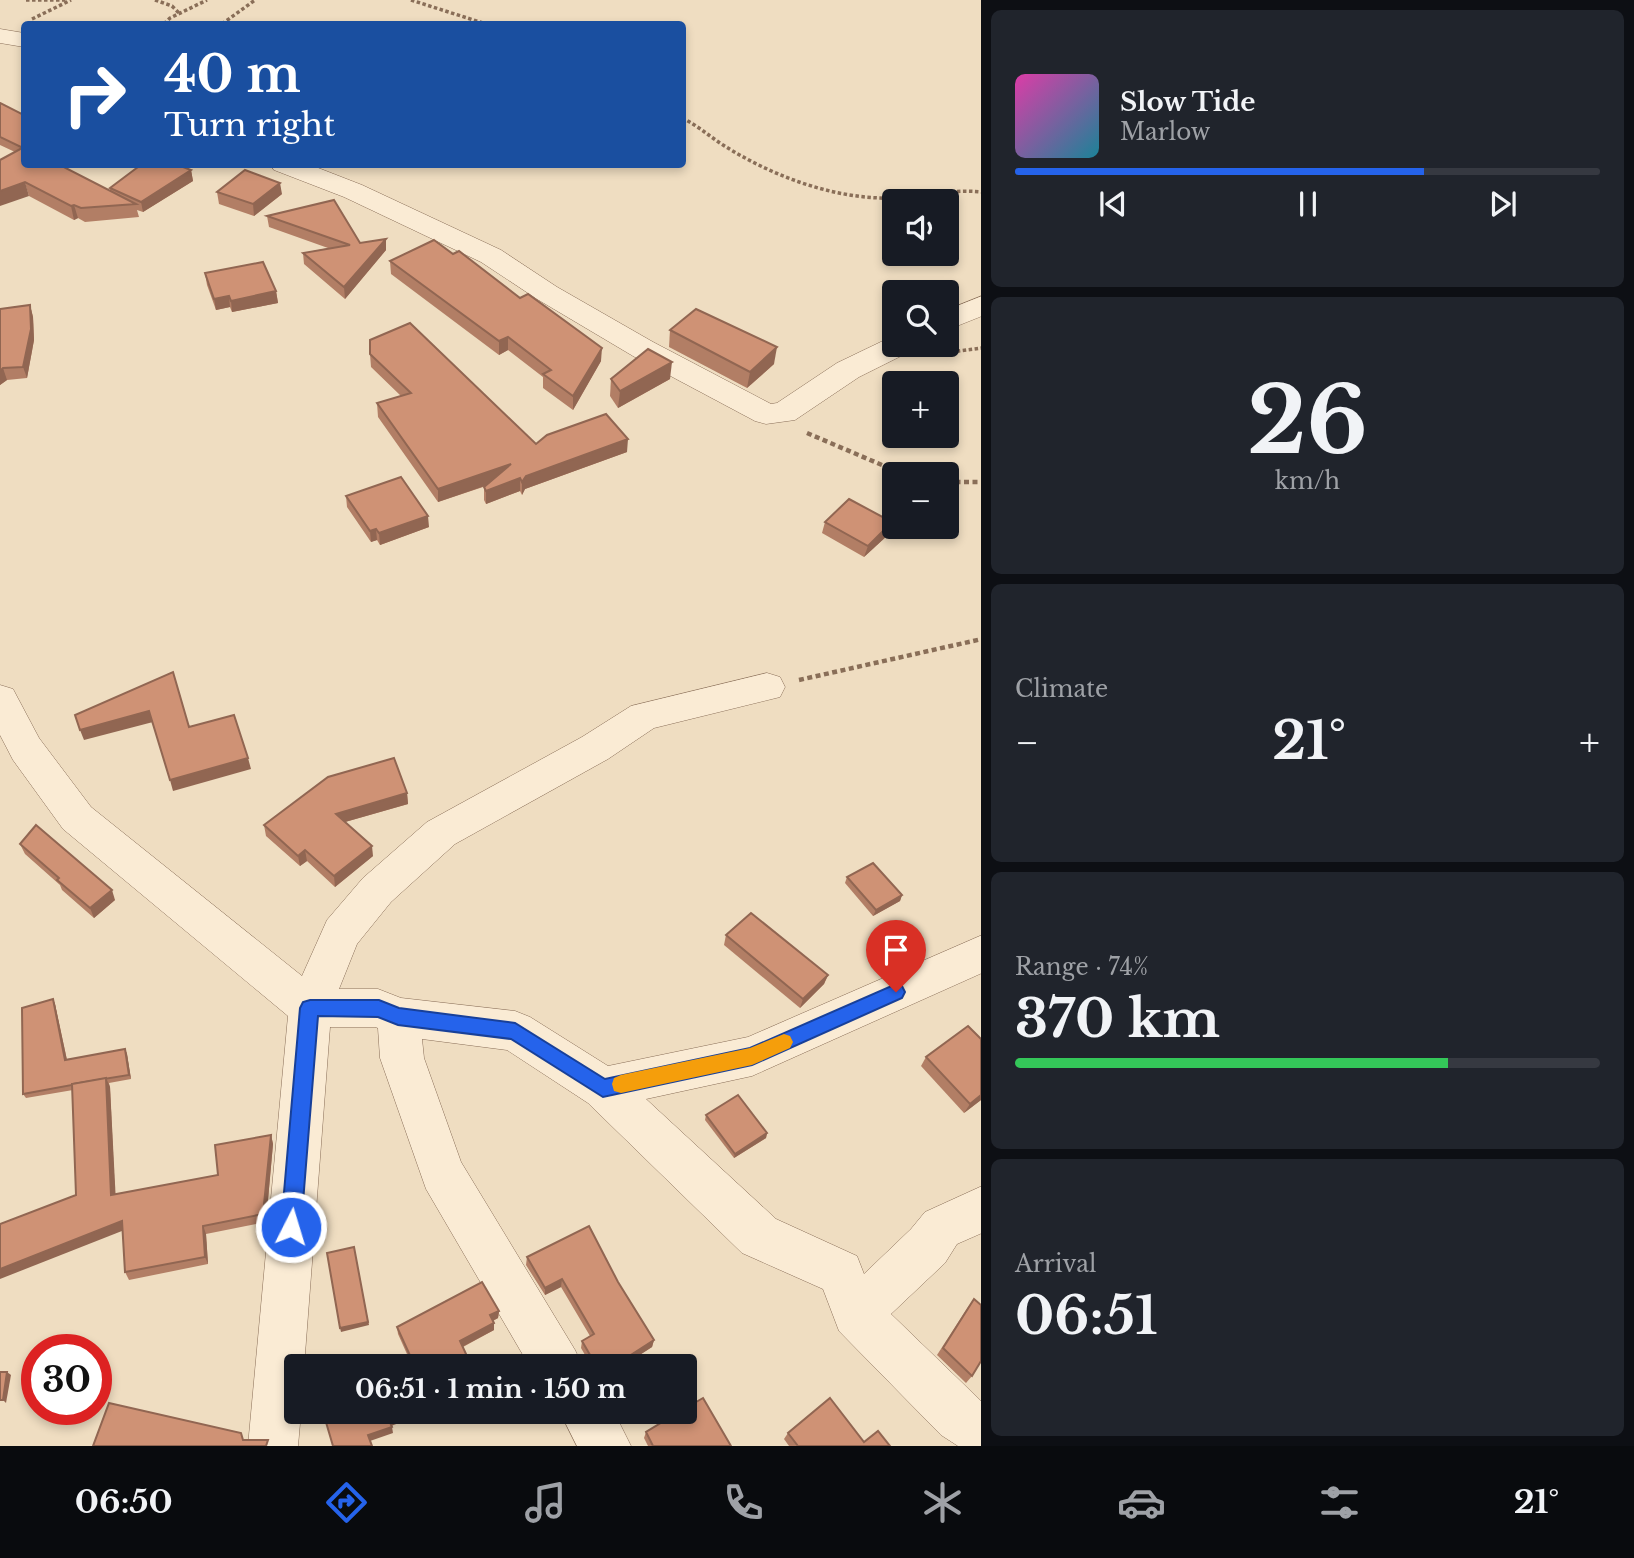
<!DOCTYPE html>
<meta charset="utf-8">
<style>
:root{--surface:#171b24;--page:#20242c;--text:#f1f3f6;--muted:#9ea1a6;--line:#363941;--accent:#2563eb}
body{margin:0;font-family:"Libre Baskerville",serif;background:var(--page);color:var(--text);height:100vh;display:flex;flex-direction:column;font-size:26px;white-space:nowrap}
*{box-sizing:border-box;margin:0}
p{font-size:23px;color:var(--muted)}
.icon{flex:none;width:38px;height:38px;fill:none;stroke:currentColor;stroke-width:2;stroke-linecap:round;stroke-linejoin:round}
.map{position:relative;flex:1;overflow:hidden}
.panel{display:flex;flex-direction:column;gap:10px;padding:10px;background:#0d0f14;width:653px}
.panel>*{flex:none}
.banner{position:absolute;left:21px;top:21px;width:665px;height:147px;border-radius:7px;box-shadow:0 4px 10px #0003;background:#1a4fa0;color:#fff;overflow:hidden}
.controls{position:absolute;left:882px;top:189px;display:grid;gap:14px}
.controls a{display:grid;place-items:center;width:77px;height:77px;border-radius:7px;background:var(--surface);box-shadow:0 4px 10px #0003;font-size:35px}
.speed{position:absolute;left:21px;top:1334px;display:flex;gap:14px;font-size:35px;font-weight:700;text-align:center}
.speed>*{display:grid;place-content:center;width:91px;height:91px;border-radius:50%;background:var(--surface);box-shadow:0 4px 10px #0003;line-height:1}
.speed .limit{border:10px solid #d22;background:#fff;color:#111}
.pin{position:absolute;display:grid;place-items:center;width:60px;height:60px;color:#fff;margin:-72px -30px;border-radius:50% 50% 50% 0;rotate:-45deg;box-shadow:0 0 7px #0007}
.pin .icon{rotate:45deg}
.me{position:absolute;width:77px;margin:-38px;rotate:5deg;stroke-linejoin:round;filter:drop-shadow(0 0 5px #0008)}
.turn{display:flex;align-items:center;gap:24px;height:147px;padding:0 28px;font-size:32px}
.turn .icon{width:91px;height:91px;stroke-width:2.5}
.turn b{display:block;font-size:49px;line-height:60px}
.big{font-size:52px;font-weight:700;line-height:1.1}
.panel .card{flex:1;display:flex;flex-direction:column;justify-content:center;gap:10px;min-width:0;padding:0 24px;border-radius:10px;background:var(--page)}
.panel .dial{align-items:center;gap:0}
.dial b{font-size:91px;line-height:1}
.song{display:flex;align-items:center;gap:21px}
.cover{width:84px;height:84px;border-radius:10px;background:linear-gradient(135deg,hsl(320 70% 55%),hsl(190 70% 35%))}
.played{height:7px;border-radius:4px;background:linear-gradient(90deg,var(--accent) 70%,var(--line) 70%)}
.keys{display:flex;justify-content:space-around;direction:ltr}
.heat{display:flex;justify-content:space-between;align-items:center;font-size:38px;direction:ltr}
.charge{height:10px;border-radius:5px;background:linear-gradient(90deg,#34c759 74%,var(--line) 0)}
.trip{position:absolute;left:284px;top:1354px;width:413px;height:70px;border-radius:7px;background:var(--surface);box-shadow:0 4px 10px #0003;font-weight:700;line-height:70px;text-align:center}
.menu{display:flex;height:112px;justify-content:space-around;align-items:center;background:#090b0e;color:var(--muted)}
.menu .icon{width:49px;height:49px}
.menu .on{color:var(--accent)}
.menu b{font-size:32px;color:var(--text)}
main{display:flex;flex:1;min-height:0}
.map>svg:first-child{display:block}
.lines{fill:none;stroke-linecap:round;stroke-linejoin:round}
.minor-casing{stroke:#896e58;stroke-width:1}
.path-far1{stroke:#896e58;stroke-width:3.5;stroke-dasharray:3.5 2.5;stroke-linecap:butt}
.path{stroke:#896e58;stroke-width:4.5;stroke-dasharray:5 3.5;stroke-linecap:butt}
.minor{fill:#faebd4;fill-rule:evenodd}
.wall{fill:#b27e65}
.shaded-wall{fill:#916652}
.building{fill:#cf9275;stroke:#916652;stroke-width:2}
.route{fill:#2563eb;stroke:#184099;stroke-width:2}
.slow{fill:#f59e0b}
</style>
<main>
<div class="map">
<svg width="982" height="1446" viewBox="0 0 982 1446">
<rect width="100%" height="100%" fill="#efddc1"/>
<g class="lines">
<defs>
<g id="minor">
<path d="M0,29l24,4v14l-24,-4z"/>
<path d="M270,164h38l54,21 139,65 56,37 96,55 118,62 6,-1 60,-40 52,-25 5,-1v8h20l-5,7 -50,25 -64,43 -29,4 -11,-3 -122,-65 -96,-57 -56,-37 -137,-65 -70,-27z"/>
<path d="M982,296v20l-35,14v-20z"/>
<path d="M767,673l13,4 5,10 -5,10 -126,31 -46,31 -153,85 -64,58 -34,42 -18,45h39l23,9 114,13 15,6 78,49 140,-29 234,-102v38l-230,103 -106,23 130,120 81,37 7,18 47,-45 14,-17 57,-26v47l-25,11 -12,19 -54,51 91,88v44h-24l-17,-11 -102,-104 -16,-42 -81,-36 -154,-150 -81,-53 -85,-11 2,19 37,104 114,188 8,17h-53l-104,-178 -46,-131 -2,-30 -3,-1h-45l-26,340h-8v45h5l-3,34h-50l40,-430 -225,-187 -50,-69 -13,-25v-50l13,4 26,49 52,69 211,169 25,-56 36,-42 64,-56 155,-85 49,-31z"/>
<path d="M560,1412h54l17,34h-54z"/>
</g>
</defs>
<!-- minor casing -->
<use href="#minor" class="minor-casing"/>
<!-- path-far1 -->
<g class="path-far1">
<path d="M26,0h41"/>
<path d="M155,0l17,6 8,8"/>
<path d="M411,0l75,24"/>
<path d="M32,19l39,-19"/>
<path d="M164,24l6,-6 37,-18"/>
<path d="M222,24l33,-24"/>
<path d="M682,118c15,7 27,18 41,27 46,29 102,51 157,53 34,2 67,-10 102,-6"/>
<path d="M927,355l55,-7"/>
</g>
<!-- path -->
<g class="path">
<path d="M807,433l96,41"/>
<path d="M947,482h35"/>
<path d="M799,680l183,-41"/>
</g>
<!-- minor -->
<use href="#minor" class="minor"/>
</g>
<!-- wall -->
<g class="wall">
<path d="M0,103l24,12v49l86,27v-3l81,-18 2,11 -50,31 -6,-2 2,7 -54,5 -7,-4 -4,2 -45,-24 -14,-44 -15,-7z"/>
<path d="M217,192l65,2 -28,22 -35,-12z"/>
<path d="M267,216l93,27 26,-4v11l-41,49 -41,-35 -1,-11 25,-5 -59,-21z"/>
<path d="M453,254l67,44 81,63 -28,49 -30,-22v-11l-35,-27 -9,5 -108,-81 -1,-13z"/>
<path d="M205,273l71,18 2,12 -46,9 -2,-5 -14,3 -9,-25z"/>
<path d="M30,305l3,12 1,23 -7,38 -20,2 -7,5v-76z"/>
<path d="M670,330l104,34 -27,24 -78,-41z"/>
<path d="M370,354l166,90 91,8 -102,37 -3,6 -2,-4 -34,13 -2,-4v-13l2,-1 -48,16 -60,-85 -1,-14 24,-7 -30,-29z"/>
<path d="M611,379h59l-52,29 -8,-12z"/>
<path d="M346,496l83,31 -49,18 -3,-5 -6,2 -24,-35z"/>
<path d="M825,522l64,12 -25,23 -42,-24z"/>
<path d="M407,793l1,11 -63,18 28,34 -38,31 -28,-26 -7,5 -34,-30 -2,-11z"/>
<path d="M20,844l95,56 -21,18 -32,-28 -2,-5 -35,-31z"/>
<path d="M847,877l55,18 -2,6 -27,15 -28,-33z"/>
<path d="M726,935l102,40 -4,9 -24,24 -76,-63z"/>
<path d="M53,999l2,5 12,56 58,-11 2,5 4,25 -22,4 1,4 5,107 103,-19 53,-40 2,9 -7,78 -60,12 2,30 -79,16 -4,-8 -2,-42 -47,-35 -3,-105 -47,8 -3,-4z"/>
<path d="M981,1039v61l-17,13 -43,-47 5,-9z"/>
<path d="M706,1115l61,18 -1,5 -32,20 -29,-38z"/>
<path d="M527,1257l91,25 36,58 -2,7 -31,20h-29l-11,-19 1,-7 8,-5 -29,-49 -16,8 -19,-30z"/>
<path d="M974,1299l-2,77 -6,7 -29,-28 31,-48z"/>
<path d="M499,1311l-1,7 -5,3 1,9 -31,17 -52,16 -13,-29 -1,-7z"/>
<path d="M646,1432l85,14h-83l-4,-8z"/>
<path d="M788,1433l76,9 26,4h-101l-5,-7z"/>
</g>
<!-- shaded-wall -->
<g class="shaded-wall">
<path d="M191,170l2,11 -50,31 -2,-10z"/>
<path d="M25,182l4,14 -29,10v-15z"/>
<path d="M280,183l2,11 -28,22 -1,-12z"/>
<path d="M74,205l4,13 -4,2 -3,-14z"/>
<path d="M386,239v11l-41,49 -1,-12z"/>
<path d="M276,291l2,12 -46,9 -1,-11z"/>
<path d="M229,296l1,11 -14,3 -2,-11z"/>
<path d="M30,305l3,12 1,23 -7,38 -4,-11z"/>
<path d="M508,337v13l-9,5v-14z"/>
<path d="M777,347l-3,17 -27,24 3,-16z"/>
<path d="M602,348l-1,13 -28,49v-14z"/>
<path d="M672,362l-2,17 -52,29 2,-17z"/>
<path d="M3,368l4,12 -7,5v-14z"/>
<path d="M628,439l-1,13 -102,37 -3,6v-13l4,-6z"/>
<path d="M511,464v13l-73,25v-13z"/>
<path d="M520,478v13l-34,13v-13z"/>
<path d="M428,516l1,11 -49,18 -1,-12z"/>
<path d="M892,522l-3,12 -25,23 4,-11z"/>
<path d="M376,529l1,11 -6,2 -1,-11z"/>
<path d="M149,711l4,11 -69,18 -4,-10z"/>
<path d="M248,758l3,11 -78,22 -3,-11z"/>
<path d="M407,793l1,11 -70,20 -2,-10z"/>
<path d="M372,846l1,10 -38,31 -1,-11z"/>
<path d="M305,850l2,11 -7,5 -2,-10z"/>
<path d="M112,890l3,10 -21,18 -4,-10z"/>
<path d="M902,895l-2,6 -27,15 3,-6z"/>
<path d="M828,975l-4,9 -24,24 3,-9z"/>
<path d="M53,999l2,5 13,61 -3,-5z"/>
<path d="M125,1049l2,5 4,25 -2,-4z"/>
<path d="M106,1078l4,9 6,116 -5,-8z"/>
<path d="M981,1095v5l-17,13 6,-9z"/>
<path d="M767,1133l-1,5 -32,20 1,-4z"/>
<path d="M271,1135l2,9 -7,78 -3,-8z"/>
<path d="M122,1221l5,8 -127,50v-10z"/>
<path d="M203,1226l3,8 2,30 -3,-7z"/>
<path d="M354,1247l15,78 -28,7 -1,-4z"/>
<path d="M562,1279l-1,8 -16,8v-7z"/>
<path d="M499,1311l-1,7 -8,4v-7z"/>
<path d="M494,1323v7l-34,18v-7z"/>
<path d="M654,1340l-2,7 -31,20h-9z"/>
<path d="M7,1372l4,3 -5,28 -3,-3z"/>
<path d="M411,1412l1,6 -21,8 -2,-6z"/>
<path d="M392,1427l1,6 -23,8 -2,-6z"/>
</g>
<!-- building -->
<g class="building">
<path d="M0,103l24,12v32l-1,1 -23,-11z"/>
<path d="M24,147v17h34l78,40 -55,4 -7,-3 -3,1 -46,-24 -25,9v-31z"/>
<path d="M142,164h33l16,6 -50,32 -31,-14z"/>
<path d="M245,170l35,13 -27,21 -36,-12z"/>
<path d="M334,200l26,43 26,-4 -42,48 -41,-34 47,-8 -83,-29z"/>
<path d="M434,240l19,14 6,-3 61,47 8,-4 74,54 -29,48 -30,-22 8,-4 -43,-33 -9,4 -109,-80z"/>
<path d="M263,262l13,29 -45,10 -2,-5 -15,3 -9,-26z"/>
<path d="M30,305l1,24 -8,38 -20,1 -3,3v-62z"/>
<path d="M696,309l81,38 -27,25 -80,-42z"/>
<path d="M410,323l126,121 11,-9 59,-21 22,25 -102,37 -4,6 -2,-4 -34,13 -2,-4 27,-23 -73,25 -61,-86 34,-10 -41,-39v-14z"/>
<path d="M648,349l24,13 -52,29 -9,-12z"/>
<path d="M401,477l27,39 -49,17 -3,-4 -6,2 -24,-35z"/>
<path d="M849,499l43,23 -24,24 -43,-24z"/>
<path d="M173,672l16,55 45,-12 14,43 -78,22 -21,-69 -69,19 -5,-15z"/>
<path d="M394,758l13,35 -71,21 36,32 -38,30 -29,-26 -7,6 -34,-31 64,-48z"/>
<path d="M36,825l76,65 -22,18 -33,-28 2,-2 -39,-34z"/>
<path d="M873,863l29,32 -26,15 -29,-33z"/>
<path d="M751,913l77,62 -25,24 -77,-64z"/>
<path d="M53,999l12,61 60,-11 4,26 -57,9v1l-49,9 -1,-86z"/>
<path d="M968,1026l13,13v56l-11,9 -44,-47z"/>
<path d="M106,1078l5,117 107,-20 -3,-30 56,-10 -8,79 -60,12 2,31 -80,15 -3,-51 -122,48v-45l76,-29 -4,-111z"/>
<path d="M738,1095l29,38 -32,21 -29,-39z"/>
<path d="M589,1226l29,56 36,58 -42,27h-15l-15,-26 12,-7 -32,-55 -17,9 -18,-31z"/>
<path d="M354,1247l14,75 -28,6 -13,-75z"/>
<path d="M482,1282l17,29 -9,4 4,8 -34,18 12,26h-71l12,-5 -16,-35z"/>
<path d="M974,1299l7,6v56l-9,15 -29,-28z"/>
<path d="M0,1372h7l-4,28h-3z"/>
<path d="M703,1398l28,48h-78l-7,-14 33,-20h5v-3z"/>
<path d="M830,1398l34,44 14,-11 12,15h-92l-10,-13z"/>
<path d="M109,1403l132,30 2,7h25l-2,6h-173z"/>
<path d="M323,1412h87l-21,8 3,7 -24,8 4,11h-39z"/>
</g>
<!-- route -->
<path class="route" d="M896,984l6,2 3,6 -3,6 -150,67 -149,32 -92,-58 -113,-14 -20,-8 -60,-1 -17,211 -3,7 -7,3 -7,-3 -3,-7 19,-219 3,-6 7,-2h69l20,8 116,15 90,56 145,-31z"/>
<!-- slow -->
<path class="slow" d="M784,1034l6,2 3,6 -3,6 -38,17 -131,28 -7,-2 -2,-7 2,-6 7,-3 129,-27z"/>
</svg>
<div class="controls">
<a><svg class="icon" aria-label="sound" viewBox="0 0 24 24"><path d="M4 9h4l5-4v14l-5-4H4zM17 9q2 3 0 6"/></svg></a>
<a><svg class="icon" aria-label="search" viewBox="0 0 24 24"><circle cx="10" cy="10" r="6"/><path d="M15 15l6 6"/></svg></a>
<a>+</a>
<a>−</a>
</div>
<div class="speed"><div class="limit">30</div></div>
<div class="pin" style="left:896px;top:992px;background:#d93025"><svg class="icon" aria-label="arrive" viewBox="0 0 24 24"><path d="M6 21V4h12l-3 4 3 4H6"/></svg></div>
<svg class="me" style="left:291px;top:1227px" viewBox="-20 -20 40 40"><circle r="17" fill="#2563eb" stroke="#fff" stroke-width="3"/><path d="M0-11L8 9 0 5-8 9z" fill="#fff"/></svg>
<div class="trip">06:51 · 1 min · 150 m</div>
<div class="banner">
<div class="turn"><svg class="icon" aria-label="right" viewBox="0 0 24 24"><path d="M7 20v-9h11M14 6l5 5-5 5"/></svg><div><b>40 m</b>Turn right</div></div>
</div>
</div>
<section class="panel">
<div class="card">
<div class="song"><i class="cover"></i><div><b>Slow Tide</b><p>Marlow</p></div></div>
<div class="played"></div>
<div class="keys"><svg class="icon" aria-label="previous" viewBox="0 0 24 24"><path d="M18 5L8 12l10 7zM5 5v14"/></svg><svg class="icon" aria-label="pause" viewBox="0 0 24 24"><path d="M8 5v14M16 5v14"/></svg><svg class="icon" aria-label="next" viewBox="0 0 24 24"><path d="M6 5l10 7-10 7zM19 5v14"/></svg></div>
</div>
<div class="card dial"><b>26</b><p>km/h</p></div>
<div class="card"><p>Climate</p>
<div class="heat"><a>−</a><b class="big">21°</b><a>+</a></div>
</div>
<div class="card"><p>Range · 74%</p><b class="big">370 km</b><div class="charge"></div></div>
<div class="card"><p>Arrival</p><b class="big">06:51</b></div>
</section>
</main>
<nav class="menu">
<b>06:50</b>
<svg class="icon on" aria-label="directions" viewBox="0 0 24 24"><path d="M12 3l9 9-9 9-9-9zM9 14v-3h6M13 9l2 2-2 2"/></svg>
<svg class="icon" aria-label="music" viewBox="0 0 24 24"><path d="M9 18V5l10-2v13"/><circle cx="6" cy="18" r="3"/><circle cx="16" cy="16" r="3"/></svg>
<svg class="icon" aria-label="phone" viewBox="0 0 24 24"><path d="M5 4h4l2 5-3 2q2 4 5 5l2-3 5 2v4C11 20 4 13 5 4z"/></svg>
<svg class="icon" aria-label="climate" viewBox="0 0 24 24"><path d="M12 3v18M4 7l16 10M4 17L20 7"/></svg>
<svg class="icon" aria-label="car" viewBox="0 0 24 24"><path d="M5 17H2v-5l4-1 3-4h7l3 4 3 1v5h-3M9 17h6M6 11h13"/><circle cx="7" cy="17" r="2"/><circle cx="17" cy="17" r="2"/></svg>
<svg class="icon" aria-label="filters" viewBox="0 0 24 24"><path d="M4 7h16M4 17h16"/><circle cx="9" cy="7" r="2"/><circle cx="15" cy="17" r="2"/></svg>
<b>21°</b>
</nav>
